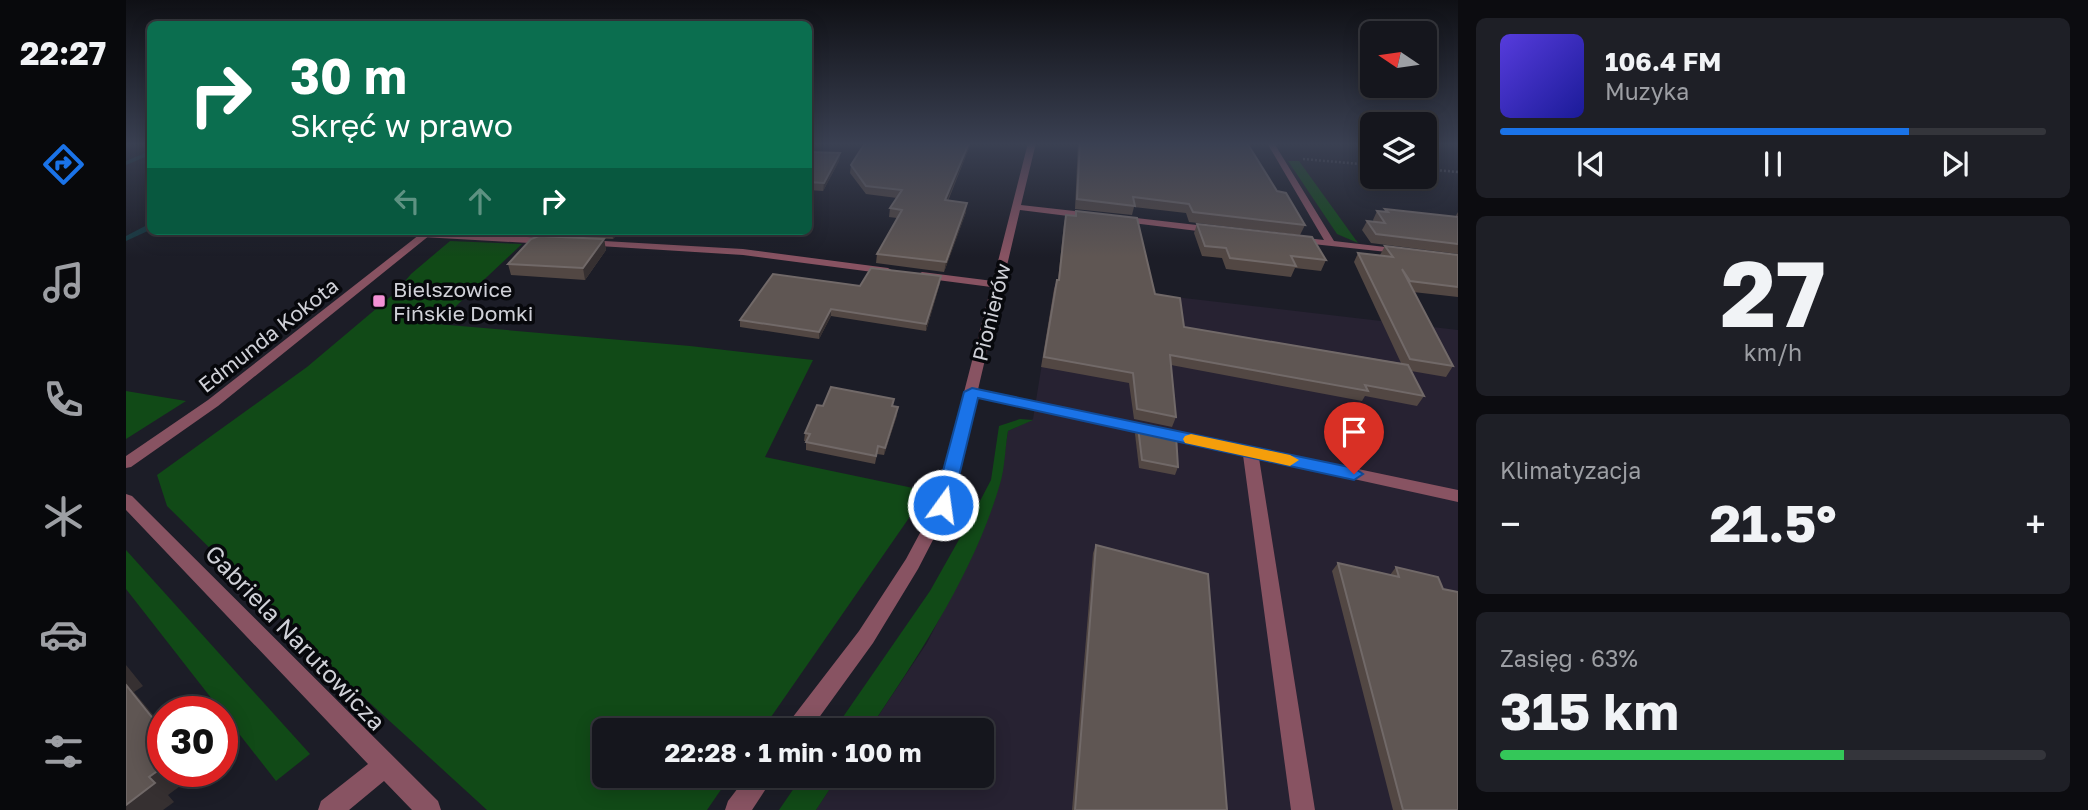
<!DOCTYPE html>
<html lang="pl">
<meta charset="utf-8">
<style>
:root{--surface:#15161d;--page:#1e1f26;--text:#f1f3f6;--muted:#9d9fa4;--line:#34353b;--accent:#1a73e8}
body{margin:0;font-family:"Golos Text",sans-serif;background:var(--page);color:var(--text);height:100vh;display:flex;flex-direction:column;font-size:26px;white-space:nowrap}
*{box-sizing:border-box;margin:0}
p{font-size:23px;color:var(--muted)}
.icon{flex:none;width:38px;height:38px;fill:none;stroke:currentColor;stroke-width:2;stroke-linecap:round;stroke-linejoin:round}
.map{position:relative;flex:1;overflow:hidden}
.sheet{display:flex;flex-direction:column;gap:18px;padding:18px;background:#0c0c10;width:630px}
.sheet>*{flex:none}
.hud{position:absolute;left:21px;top:21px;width:665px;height:214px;border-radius:10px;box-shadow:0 4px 18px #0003,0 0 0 2px var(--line);background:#0b6e4f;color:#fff;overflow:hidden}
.needle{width:46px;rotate:283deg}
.buttons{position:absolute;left:1234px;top:21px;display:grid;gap:14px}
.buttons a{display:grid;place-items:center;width:77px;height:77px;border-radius:10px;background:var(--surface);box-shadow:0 4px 18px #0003,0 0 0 2px var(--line);font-size:35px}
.speed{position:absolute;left:21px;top:696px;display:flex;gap:14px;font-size:35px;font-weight:700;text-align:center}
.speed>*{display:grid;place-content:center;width:91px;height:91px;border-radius:50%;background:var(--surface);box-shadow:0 4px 18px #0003,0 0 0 2px var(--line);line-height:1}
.speed .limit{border:10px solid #d22;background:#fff;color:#111}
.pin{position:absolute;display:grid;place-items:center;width:60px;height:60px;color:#fff;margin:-72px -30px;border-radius:50% 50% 50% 0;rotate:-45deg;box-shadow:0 0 7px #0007}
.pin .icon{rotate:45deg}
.me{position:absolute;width:77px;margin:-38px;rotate:14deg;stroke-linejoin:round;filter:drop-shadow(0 0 5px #0008)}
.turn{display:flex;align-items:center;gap:24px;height:147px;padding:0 28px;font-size:32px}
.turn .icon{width:91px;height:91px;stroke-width:2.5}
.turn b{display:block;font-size:49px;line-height:60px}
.lanes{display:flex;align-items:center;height:66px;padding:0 28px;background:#0003;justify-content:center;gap:35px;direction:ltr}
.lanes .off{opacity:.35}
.big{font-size:52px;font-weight:700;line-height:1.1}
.sheet .card{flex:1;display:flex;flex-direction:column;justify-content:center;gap:10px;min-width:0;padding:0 24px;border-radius:10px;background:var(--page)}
.sheet .dial{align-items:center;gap:0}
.dial b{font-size:91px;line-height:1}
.song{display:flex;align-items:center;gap:21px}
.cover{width:84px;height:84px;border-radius:10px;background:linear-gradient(135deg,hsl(250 70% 55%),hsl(240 70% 35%))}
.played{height:7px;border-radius:4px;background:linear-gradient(90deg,var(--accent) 75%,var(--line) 75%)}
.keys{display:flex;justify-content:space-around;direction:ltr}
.heat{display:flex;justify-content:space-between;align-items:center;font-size:38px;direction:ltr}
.charge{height:10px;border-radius:5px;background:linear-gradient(90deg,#34c759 63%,var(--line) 0)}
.trip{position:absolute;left:466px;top:718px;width:402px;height:70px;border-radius:10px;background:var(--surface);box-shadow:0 4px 18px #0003,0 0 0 2px var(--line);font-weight:700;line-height:70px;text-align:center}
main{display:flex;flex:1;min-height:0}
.dock{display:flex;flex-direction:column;width:126px;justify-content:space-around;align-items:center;background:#08090c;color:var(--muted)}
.dock .icon{width:49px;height:49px}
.dock .selected{color:var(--accent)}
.dock b{font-size:32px;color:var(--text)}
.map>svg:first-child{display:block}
.industrial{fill:#272232}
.green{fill:#114a17}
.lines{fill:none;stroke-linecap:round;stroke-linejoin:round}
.stream{fill:#163840;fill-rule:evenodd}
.path{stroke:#53545d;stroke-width:2.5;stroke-dasharray:2 2;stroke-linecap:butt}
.service{fill:#885362;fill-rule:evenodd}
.minor{fill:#885362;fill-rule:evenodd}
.tertiary{fill:#885362;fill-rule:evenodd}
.wall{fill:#524743}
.shaded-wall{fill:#363031}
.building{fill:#5f5653;stroke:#716968;stroke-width:2}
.route{fill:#1a73e8;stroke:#114b97;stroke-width:2}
.slow{fill:#f59e0b}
.poi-dot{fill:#f391d5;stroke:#07080c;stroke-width:2.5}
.labels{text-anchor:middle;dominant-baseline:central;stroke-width:7;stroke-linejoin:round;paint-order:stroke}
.poi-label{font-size:21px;fill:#d0d1d8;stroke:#07080c;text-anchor:start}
.street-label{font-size:21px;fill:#d0d1d8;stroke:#07080c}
.near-street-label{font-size:24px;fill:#d0d1d8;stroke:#07080c}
</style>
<main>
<nav class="dock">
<b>22:27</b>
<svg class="icon selected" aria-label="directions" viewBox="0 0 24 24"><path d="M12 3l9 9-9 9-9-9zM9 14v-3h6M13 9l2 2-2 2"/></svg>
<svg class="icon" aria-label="music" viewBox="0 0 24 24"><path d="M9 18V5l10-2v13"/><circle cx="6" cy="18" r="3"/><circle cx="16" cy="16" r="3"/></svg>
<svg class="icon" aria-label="phone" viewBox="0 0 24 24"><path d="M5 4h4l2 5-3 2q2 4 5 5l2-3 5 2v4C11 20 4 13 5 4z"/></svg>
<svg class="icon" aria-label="climate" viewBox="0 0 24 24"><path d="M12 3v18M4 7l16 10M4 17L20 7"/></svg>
<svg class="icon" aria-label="car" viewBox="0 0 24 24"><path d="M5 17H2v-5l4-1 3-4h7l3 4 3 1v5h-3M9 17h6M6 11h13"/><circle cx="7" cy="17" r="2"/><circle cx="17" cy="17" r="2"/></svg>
<svg class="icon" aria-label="filters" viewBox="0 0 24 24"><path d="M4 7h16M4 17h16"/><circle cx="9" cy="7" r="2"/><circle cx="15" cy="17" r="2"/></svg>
</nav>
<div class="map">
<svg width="1332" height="810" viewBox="0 0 1332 810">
<rect width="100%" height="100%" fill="#1c1d27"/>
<!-- industrial -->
<path class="industrial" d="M929,283l403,47v480h-642l23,-35h143v-45h-113l58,-87 45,-88 28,-72 8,-52 25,-12z"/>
<!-- green -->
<g class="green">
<path d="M1162,161h11l59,82 -21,-9z"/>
<path d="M324,241l72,3 -85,80 253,22 123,14 -48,97 148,31 -4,30 -147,212h-158v45h127l-24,35h-220l-151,-138 -169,-166 -10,-31 150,-108 89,-75 15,-18z"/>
<path d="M0,391l60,10 -60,38z"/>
<path d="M894,419l13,1 -25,11c-3,17 -3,36 -8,53 -26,89 -80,169 -131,246h-35l96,-139 40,-71 21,-40 8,-54z"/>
<path d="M0,550l184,204 -34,27 -150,-192z"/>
<path d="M677,775h36l-23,35h-37z"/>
</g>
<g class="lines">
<!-- stream -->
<g class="stream">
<path d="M24,151v4l-24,10v-4z"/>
<path d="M21,225h3v5l-24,11v-5z"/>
</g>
<!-- path -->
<g class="path">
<path d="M1177,159l69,6"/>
<path d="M1298,169l34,3"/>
</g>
<!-- service -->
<path class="service" d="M846,388l486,102v12l-199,-44 56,352h-24l-48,-355 -276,-60 -2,-3 2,-3z"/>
<!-- minor -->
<g class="minor">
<path d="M902,143h8l-15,62 71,8 5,3 -5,3 -72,-9 -69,295 -33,64 -45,74 -63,87h-24l3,-8 70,-91 47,-72 29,-54 56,-218 -69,-9 -5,-3 5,-3 71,9z"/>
<path d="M1141,143h7l60,98 68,8 5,3 -1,2 -112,-12v-4l3,-1 27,3z"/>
<path d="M993,216l95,11 5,3 -5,3 -98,-12 -2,-2z"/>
<path d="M299,232l121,6 5,3 -5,3 -124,-7 -2,-2z"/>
<path d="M461,240l156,9 145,19 5,3 -5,3 -145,-19 -160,-10 -1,-2z"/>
<path d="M0,494l6,2 306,305 3,9h-29l-28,-29 -35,29h-31l3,-9 47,-37 -242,-254z"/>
<path d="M622,775h27l-23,35h-27l3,-9z"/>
</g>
<!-- tertiary -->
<path class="tertiary" d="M298,231h11l-217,175 -87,61 -5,1v-12l82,-56z"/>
</g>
<!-- wall -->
<g class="wall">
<path d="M739,143h106l-23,58 18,11 -22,60 -68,-9 1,-9 20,-36 -8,-1 1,-9 7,-10 -31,-4 -16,-21 1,-8z"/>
<path d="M952,143h169l30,48 28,34 -5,10 -111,-13 -3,-9 -52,-6 -2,8 -57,-6z"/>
<path d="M682,152l32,1 -1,8 -16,30 -15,-1z"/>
<path d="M1259,209l70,8 3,-5v42l-87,-11 -9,-13 5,-9 7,1 -1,-2 4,-9 7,1z"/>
<path d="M950,211l79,83 29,33 217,36 -47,-101 4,-9 22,2 5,-9 73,9v42l-45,-5 40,74 -7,11 -35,-6 13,25 -7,10 -52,-10 -3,5 -191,-36 5,52 -4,10 -38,-8 -5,-36 -88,-16 13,-78 3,-9h1l6,-57 2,-8 9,1z"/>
<path d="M1071,224l129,36 -5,11 -26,-3 -4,9 -65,-8 -4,-11 -20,-2 -8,-23z"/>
<path d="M424,231h70l-7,8 -62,-3z"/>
<path d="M559,231h66l-1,4 -65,-3z"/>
<path d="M478,239l2,11 -21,30 -74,-5 -3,-11z"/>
<path d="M814,283l-14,48 -95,-15 -12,23 -79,-12v-7l120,-34z"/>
<path d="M767,406l4,9 -13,40 -7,-1 -2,10 -69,-14v-9h-2l1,-8z"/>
<path d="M1012,427l40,40 -3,8 -36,-7 -4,-34z"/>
<path d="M970,545l131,265h-155l21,-257z"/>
<path d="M1212,563l52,12 6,-8 47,22 15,221h-65l-61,-239z"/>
</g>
<!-- shaded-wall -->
<g class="shaded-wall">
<path d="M843,143h2l-27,66 1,-9z"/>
<path d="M714,153l-1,8 -16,30 1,-8z"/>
<path d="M841,203l-1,9 -22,60 2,-10z"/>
<path d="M486,231h8l-7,8z"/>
<path d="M478,239l2,11 -21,30 -2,-12z"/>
<path d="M815,276l-1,7 -14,48v-7z"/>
<path d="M705,309v7l-12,23v-7z"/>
<path d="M772,407l-1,8 -13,40 1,-7z"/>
<path d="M0,665l17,21 -9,6 29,35v4l-37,-46z"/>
<path d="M37,767v5h36l-31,23 6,7 -11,8h-37v-5l23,-28z"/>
</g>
<!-- building -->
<g class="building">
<path d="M739,143h104l-24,57 22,3 -21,59 -69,-8 25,-44 -12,-2 12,-18 -36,-4 -15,-21z"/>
<path d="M954,143h167l30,48 9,2 19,32 -112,-13 -4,-8 -56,-7 2,9 -58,-7z"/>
<path d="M682,152l32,1 -16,30 -16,-1z"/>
<path d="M1259,209l73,8v27l-82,-10 -9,-13 18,2 -8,-12 11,1z"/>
<path d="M950,211l61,7 18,76 25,4 4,29 224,38 16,31 -59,-11 3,6 -198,-36 6,62 -39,-8 -4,-36 -89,-16 13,-77h2l7,-65 10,1z"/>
<path d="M1071,224l115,13 14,23 -35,-4 5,10 -66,-8 -4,-10 -21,-2z"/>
<path d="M413,236l65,3 -21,29 -75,-4 23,-25z"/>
<path d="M1259,246l73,9v32l-48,-6 -8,-12 51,97 -43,-7 -52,-106 35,4z"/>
<path d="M745,268l70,8 -15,48 -95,-15 -12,23 -79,-12 33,-46 87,12z"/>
<path d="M705,387l63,12 -2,7 6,1 -13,41 -7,-2 -2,10 -70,-14 4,-8 -5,-1 12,-28 6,1z"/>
<path d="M1012,427l38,8 2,32 -36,-7z"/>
<path d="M970,545l112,29 19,236h-152z"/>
<path d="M1212,563l61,14 -3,-10 42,10 5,12 15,3v218h-55z"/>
<path d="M0,685l37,46v36l-14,10 6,6 -29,22z"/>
</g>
<!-- sky -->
<linearGradient id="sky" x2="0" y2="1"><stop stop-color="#0f1015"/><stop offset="0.56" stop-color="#3a4052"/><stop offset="1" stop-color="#3a4052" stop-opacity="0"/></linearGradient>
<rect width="1332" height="257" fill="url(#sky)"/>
<!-- route -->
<path class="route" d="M846,388l382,80 9,6 -9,6 -376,-82 -26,107 -2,5h-14l-2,-5 30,-113z"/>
<!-- slow -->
<path class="slow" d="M1065,434l99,21 9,5 -9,6 -105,-23 -2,-4 2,-3z"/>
<!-- markers -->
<rect class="poi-dot" x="246" y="294" width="14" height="14" rx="3.5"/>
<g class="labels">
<!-- poi labels -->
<g class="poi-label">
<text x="267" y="289">Bielszowice<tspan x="267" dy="24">Fińskie Domki</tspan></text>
</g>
<!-- street labels -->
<g class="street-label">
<text transform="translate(865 312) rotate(-76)">Pionierów</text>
<text transform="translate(142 335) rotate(-38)">Edmunda Kokota</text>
</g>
<!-- near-street labels -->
<g class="near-street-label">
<text transform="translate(170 637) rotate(46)">Gabriela Narutowicza</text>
</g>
</g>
</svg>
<div class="buttons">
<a><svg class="needle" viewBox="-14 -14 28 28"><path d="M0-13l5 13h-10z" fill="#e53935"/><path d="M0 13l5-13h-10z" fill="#9d9fa4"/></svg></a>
<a><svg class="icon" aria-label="layers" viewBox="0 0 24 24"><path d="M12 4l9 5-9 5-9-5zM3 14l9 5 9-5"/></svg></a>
</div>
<div class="speed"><div class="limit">30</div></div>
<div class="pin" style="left:1228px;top:474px;background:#d93025"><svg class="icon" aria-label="arrive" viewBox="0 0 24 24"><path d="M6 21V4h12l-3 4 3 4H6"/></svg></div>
<svg class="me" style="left:817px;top:505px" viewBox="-20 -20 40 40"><circle r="17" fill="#1a73e8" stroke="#fff" stroke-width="3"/><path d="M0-11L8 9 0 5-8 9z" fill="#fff"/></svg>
<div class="trip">22:28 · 1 min · 100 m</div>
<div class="hud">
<div class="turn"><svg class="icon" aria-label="right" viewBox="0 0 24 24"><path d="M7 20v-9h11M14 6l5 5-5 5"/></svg><div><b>30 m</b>Skręć w prawo</div></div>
<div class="lanes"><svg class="icon off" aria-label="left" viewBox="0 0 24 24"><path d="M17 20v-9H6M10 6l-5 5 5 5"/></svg><svg class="icon off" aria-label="ahead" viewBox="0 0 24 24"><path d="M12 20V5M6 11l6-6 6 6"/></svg><svg class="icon" aria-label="right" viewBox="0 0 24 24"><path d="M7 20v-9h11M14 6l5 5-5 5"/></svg></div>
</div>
</div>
<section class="sheet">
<div class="card">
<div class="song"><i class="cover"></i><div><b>106.4 FM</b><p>Muzyka</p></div></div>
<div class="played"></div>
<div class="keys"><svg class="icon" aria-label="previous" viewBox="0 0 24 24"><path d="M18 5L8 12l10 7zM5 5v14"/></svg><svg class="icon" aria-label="pause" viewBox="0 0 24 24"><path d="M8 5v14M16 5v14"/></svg><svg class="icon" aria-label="next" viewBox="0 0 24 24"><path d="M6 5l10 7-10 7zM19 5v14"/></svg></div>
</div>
<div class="card dial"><b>27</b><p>km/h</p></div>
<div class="card"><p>Klimatyzacja</p>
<div class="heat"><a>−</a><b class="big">21.5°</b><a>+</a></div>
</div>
<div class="card"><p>Zasięg · 63%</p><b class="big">315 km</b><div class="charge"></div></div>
</section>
</main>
